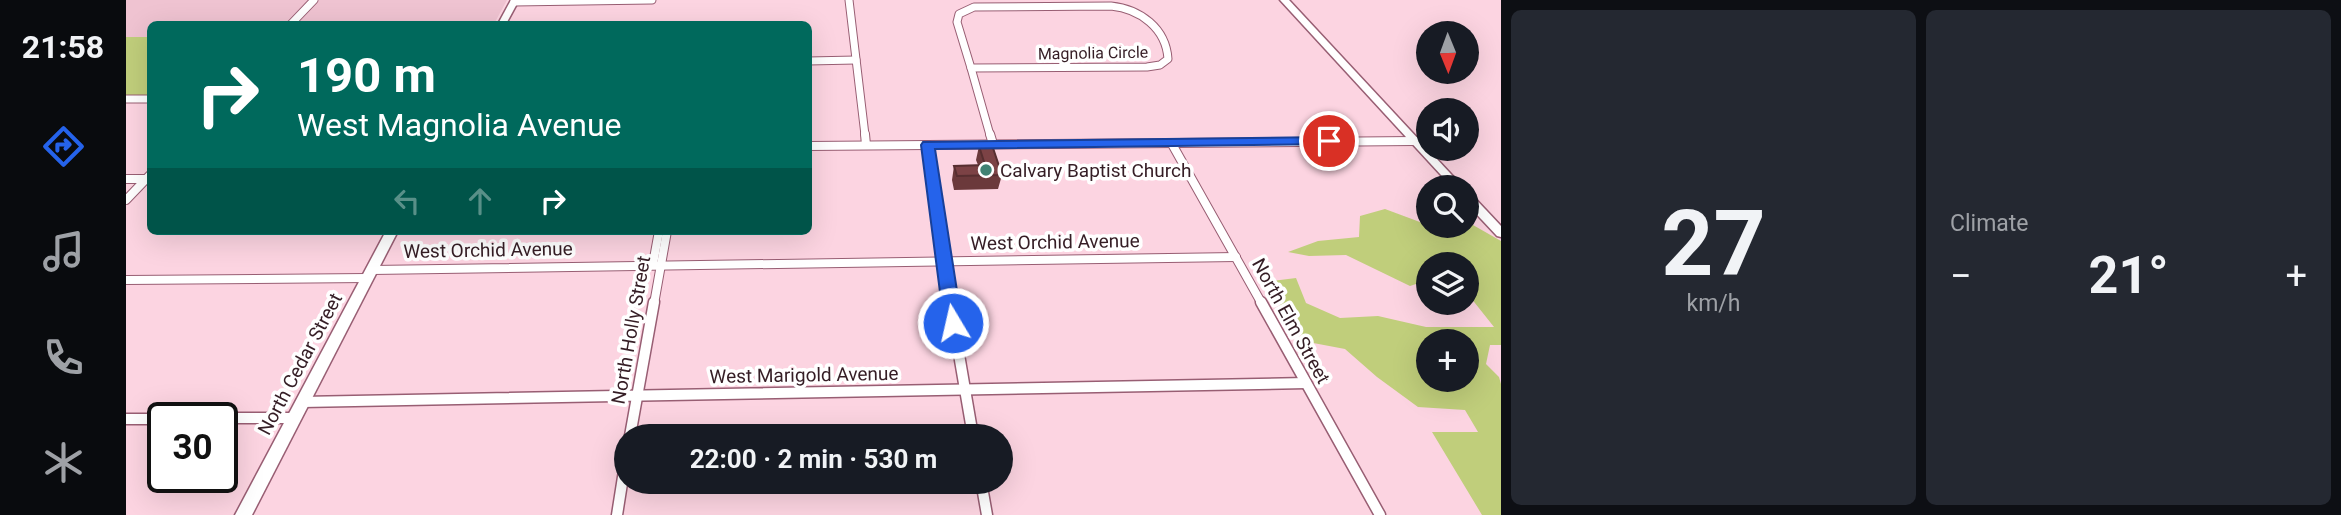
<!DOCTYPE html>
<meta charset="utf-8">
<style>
:root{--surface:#171b24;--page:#242831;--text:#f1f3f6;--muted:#9ea1a6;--accent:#2563eb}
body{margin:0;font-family:Roboto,sans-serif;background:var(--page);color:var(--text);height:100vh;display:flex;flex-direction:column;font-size:26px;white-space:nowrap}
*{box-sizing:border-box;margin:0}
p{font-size:23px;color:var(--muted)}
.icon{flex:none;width:38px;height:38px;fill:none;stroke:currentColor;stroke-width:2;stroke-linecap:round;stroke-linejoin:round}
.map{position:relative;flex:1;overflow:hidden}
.details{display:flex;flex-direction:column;gap:10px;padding:10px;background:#0d0f14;width:840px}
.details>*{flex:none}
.hud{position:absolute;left:21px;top:21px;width:665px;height:214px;border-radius:10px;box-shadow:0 7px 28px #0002;background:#00695c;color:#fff;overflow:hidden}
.needle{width:46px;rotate:179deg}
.fabs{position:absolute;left:1290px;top:21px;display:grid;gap:14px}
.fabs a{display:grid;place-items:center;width:63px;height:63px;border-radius:50%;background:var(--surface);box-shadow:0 7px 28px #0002;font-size:35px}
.speed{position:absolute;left:21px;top:402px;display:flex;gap:14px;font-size:35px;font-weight:700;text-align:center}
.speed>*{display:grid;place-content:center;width:91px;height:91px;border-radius:50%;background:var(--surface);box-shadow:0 7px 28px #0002;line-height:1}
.speed .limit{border:4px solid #111;border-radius:10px;background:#fff;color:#111}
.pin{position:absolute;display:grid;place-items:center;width:60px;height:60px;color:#fff;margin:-30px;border:4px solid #fff;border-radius:50%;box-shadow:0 2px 7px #0007}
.me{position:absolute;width:77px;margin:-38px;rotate:351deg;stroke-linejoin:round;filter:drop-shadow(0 0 5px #0008)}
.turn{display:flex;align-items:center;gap:24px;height:147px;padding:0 35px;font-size:32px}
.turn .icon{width:91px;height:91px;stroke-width:2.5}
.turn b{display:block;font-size:49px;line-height:60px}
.lanes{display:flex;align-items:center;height:66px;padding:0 35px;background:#0003;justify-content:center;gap:35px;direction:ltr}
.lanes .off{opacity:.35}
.big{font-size:52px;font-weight:700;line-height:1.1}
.details .widget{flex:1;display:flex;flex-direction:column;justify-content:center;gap:10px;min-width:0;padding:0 24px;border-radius:10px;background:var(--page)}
.details .dial{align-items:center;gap:0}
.dial b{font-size:91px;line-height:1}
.heat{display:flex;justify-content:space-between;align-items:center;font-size:38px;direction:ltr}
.details .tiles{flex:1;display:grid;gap:10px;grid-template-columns:repeat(2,1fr)}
.trip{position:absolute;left:488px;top:424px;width:399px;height:70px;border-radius:35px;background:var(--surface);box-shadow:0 7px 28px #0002;font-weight:700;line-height:70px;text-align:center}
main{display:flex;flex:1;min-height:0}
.dock{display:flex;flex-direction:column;width:126px;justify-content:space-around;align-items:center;background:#090b0e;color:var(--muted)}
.dock .icon{width:49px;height:49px}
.dock .selected{color:var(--accent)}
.dock b{font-size:32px;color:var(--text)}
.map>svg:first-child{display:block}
.built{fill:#efc3d1}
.green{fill:#c0ce7b;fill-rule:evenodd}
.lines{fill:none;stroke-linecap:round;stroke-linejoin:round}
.street-far2-casing{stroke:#985e73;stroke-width:9}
.street-far1-casing{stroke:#985e73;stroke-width:10}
.street-casing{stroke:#985e73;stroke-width:13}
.secondary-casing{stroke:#985e73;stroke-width:3}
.street-far2{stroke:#fff;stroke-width:7}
.street-far1{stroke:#fff;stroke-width:8}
.street{stroke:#fff;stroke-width:10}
.secondary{fill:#fff;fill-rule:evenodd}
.wall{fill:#6b393b}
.building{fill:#7c4245;stroke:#572e30;stroke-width:2}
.route{fill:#2563eb;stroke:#184099;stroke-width:2}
.poi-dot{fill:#408273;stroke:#fff;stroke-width:2.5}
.labels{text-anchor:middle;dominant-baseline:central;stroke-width:7;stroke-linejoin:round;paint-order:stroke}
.far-street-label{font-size:16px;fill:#351d25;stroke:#fff}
.poi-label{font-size:19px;fill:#351d25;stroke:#fff;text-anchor:start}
.street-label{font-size:19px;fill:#351d25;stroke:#fff}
</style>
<main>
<nav class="dock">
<b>21:58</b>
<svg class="icon selected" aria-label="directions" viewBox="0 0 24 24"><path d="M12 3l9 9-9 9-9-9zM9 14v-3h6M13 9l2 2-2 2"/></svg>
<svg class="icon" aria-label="music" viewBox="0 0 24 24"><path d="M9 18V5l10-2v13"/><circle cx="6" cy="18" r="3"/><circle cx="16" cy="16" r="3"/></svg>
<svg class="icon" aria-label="phone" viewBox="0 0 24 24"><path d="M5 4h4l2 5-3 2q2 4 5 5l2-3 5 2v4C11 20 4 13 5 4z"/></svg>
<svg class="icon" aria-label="climate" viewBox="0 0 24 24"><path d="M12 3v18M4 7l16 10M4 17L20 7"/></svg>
</nav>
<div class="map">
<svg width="1375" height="515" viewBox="0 0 1375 515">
<rect width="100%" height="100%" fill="#fcd4e1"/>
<!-- built -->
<g class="built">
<path d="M0,0h182l-23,24h-135v73h-24z"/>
<path d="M191,0h190l-13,24h-198z"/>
</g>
<!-- green -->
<g class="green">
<rect x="0" y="37" width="24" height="60"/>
<path d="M1259,209l59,22 29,-6 28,16v104h-11l-4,19 13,13 2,7v131h-19l-50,-83h46l-13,-22 -47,-3 -41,-30 -32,-28 -37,-7 -23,-22 -13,-39 24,-3 10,25 34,15 38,-2 48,11h68l-27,-34 -1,-29h-38v16l-18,6 -64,-31 -37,1 -21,-4 30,-11 41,-4 1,-21zM1302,341h38v39h-38z"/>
</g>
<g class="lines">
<defs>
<g id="street-far2">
<path d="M723,0l16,135"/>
<path d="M388,2l138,-2"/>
<path d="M985,6c29,3 55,22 57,53l-8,6 -13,2 -176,1 -14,-46 2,-8 15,-7z"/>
<path d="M165,24l23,-24"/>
<path d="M682,61l48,-1"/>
<path d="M845,68l19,67"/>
<path d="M0,99h24"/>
</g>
<g id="street-far1">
<path d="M739,134l1,11"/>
<path d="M864,134l3,10"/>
<path d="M1046,144l90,160"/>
<path d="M801,145l23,159"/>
<path d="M682,146l607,-5"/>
<path d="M0,179h23"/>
<path d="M0,200l24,-25"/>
<path d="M527,264l6,-33"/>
<path d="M246,270l864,-13"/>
<path d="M0,280l241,-2"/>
<path d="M528,304l13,-73"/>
</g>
<g id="street">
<path d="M824,302l23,134"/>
<path d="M1135,302l119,213"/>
<path d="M176,402l1004,-19"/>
<path d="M85,418h83"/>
<path d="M0,419h37"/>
<path d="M504,436l24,-134"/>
<path d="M855,481l6,34"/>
<path d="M491,515l9,-57"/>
</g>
<g id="secondary">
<path d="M385,0h8l-13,24h-8z"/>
<path d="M1154,0h9l174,187h-11z"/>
<path d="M1340,192l4,1 31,33v11l-4,-1 -31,-33z"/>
<path d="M260,231h12l-146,284h-17z"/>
</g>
</defs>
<!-- street-far2 casing -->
<use href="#street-far2" class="street-far2-casing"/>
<!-- street-far1 casing -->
<use href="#street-far1" class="street-far1-casing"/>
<!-- street casing -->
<use href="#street" class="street-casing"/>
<!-- secondary casing -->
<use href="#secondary" class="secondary-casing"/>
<!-- street-far2 -->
<use href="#street-far2" class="street-far2"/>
<!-- street-far1 -->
<use href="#street-far1" class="street-far1"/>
<!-- street -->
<use href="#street" class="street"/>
<!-- secondary -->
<use href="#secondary" class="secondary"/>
</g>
<!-- wall -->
<path class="wall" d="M853,146l23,29 -4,14 -44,1 -2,-10 2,-14 24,-1 -2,-5z"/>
<!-- building -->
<path class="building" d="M866,145l10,30 -45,1 -3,-10 31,-1 -6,-19z"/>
<!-- route -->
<path class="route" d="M1203,137l6,4 -2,3 -398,5 27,174 -3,5h-12l-3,-5 -23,-178 2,-3z"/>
<!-- markers -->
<circle class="poi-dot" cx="860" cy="170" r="7"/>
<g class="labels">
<!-- far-street labels -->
<g class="far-street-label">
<text transform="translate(967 53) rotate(-1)">Magnolia Circle</text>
</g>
<!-- poi labels -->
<g class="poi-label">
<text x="874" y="170">Calvary Baptist Church</text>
</g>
<!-- street labels -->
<g class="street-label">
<text transform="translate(929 242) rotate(-1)">West Orchid Avenue</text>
<text transform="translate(362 250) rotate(-1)">West Orchid Avenue</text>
<text transform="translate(1165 321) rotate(61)">North Elm Street</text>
<text transform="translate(505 330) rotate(-80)">North Holly Street</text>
<text transform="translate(174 364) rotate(-62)">North Cedar Street</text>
<text transform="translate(678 375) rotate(-1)">West Marigold Avenue</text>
</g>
</g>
</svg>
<div class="fabs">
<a><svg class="needle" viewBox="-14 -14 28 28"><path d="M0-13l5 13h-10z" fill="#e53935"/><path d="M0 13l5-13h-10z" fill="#9ea1a6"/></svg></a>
<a><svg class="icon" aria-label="sound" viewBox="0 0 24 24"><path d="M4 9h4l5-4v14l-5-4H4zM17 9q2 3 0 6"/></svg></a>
<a><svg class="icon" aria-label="search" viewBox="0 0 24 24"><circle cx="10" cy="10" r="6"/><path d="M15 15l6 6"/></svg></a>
<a><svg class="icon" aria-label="layers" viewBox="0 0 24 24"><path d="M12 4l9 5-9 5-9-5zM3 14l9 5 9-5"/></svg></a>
<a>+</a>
</div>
<div class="speed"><div class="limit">30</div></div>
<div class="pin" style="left:1203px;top:141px;background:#d93025"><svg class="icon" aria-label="arrive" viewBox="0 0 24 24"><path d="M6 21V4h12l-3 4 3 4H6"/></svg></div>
<svg class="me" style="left:827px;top:323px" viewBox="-20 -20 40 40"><circle r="17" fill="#2563eb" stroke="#fff" stroke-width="3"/><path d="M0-11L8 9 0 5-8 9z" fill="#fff"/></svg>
<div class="trip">22:00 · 2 min · 530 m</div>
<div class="hud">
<div class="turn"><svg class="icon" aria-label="right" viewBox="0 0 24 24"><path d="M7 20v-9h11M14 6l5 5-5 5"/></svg><div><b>190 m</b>West Magnolia Avenue</div></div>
<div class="lanes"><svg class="icon off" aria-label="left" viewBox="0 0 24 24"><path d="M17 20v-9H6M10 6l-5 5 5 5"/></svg><svg class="icon off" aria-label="ahead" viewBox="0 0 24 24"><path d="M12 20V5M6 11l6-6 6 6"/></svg><svg class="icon" aria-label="right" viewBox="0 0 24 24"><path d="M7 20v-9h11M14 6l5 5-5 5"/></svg></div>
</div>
</div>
<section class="details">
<div class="tiles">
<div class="widget dial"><b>27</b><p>km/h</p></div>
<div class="widget"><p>Climate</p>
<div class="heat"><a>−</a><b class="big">21°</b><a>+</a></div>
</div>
</div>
</section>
</main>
